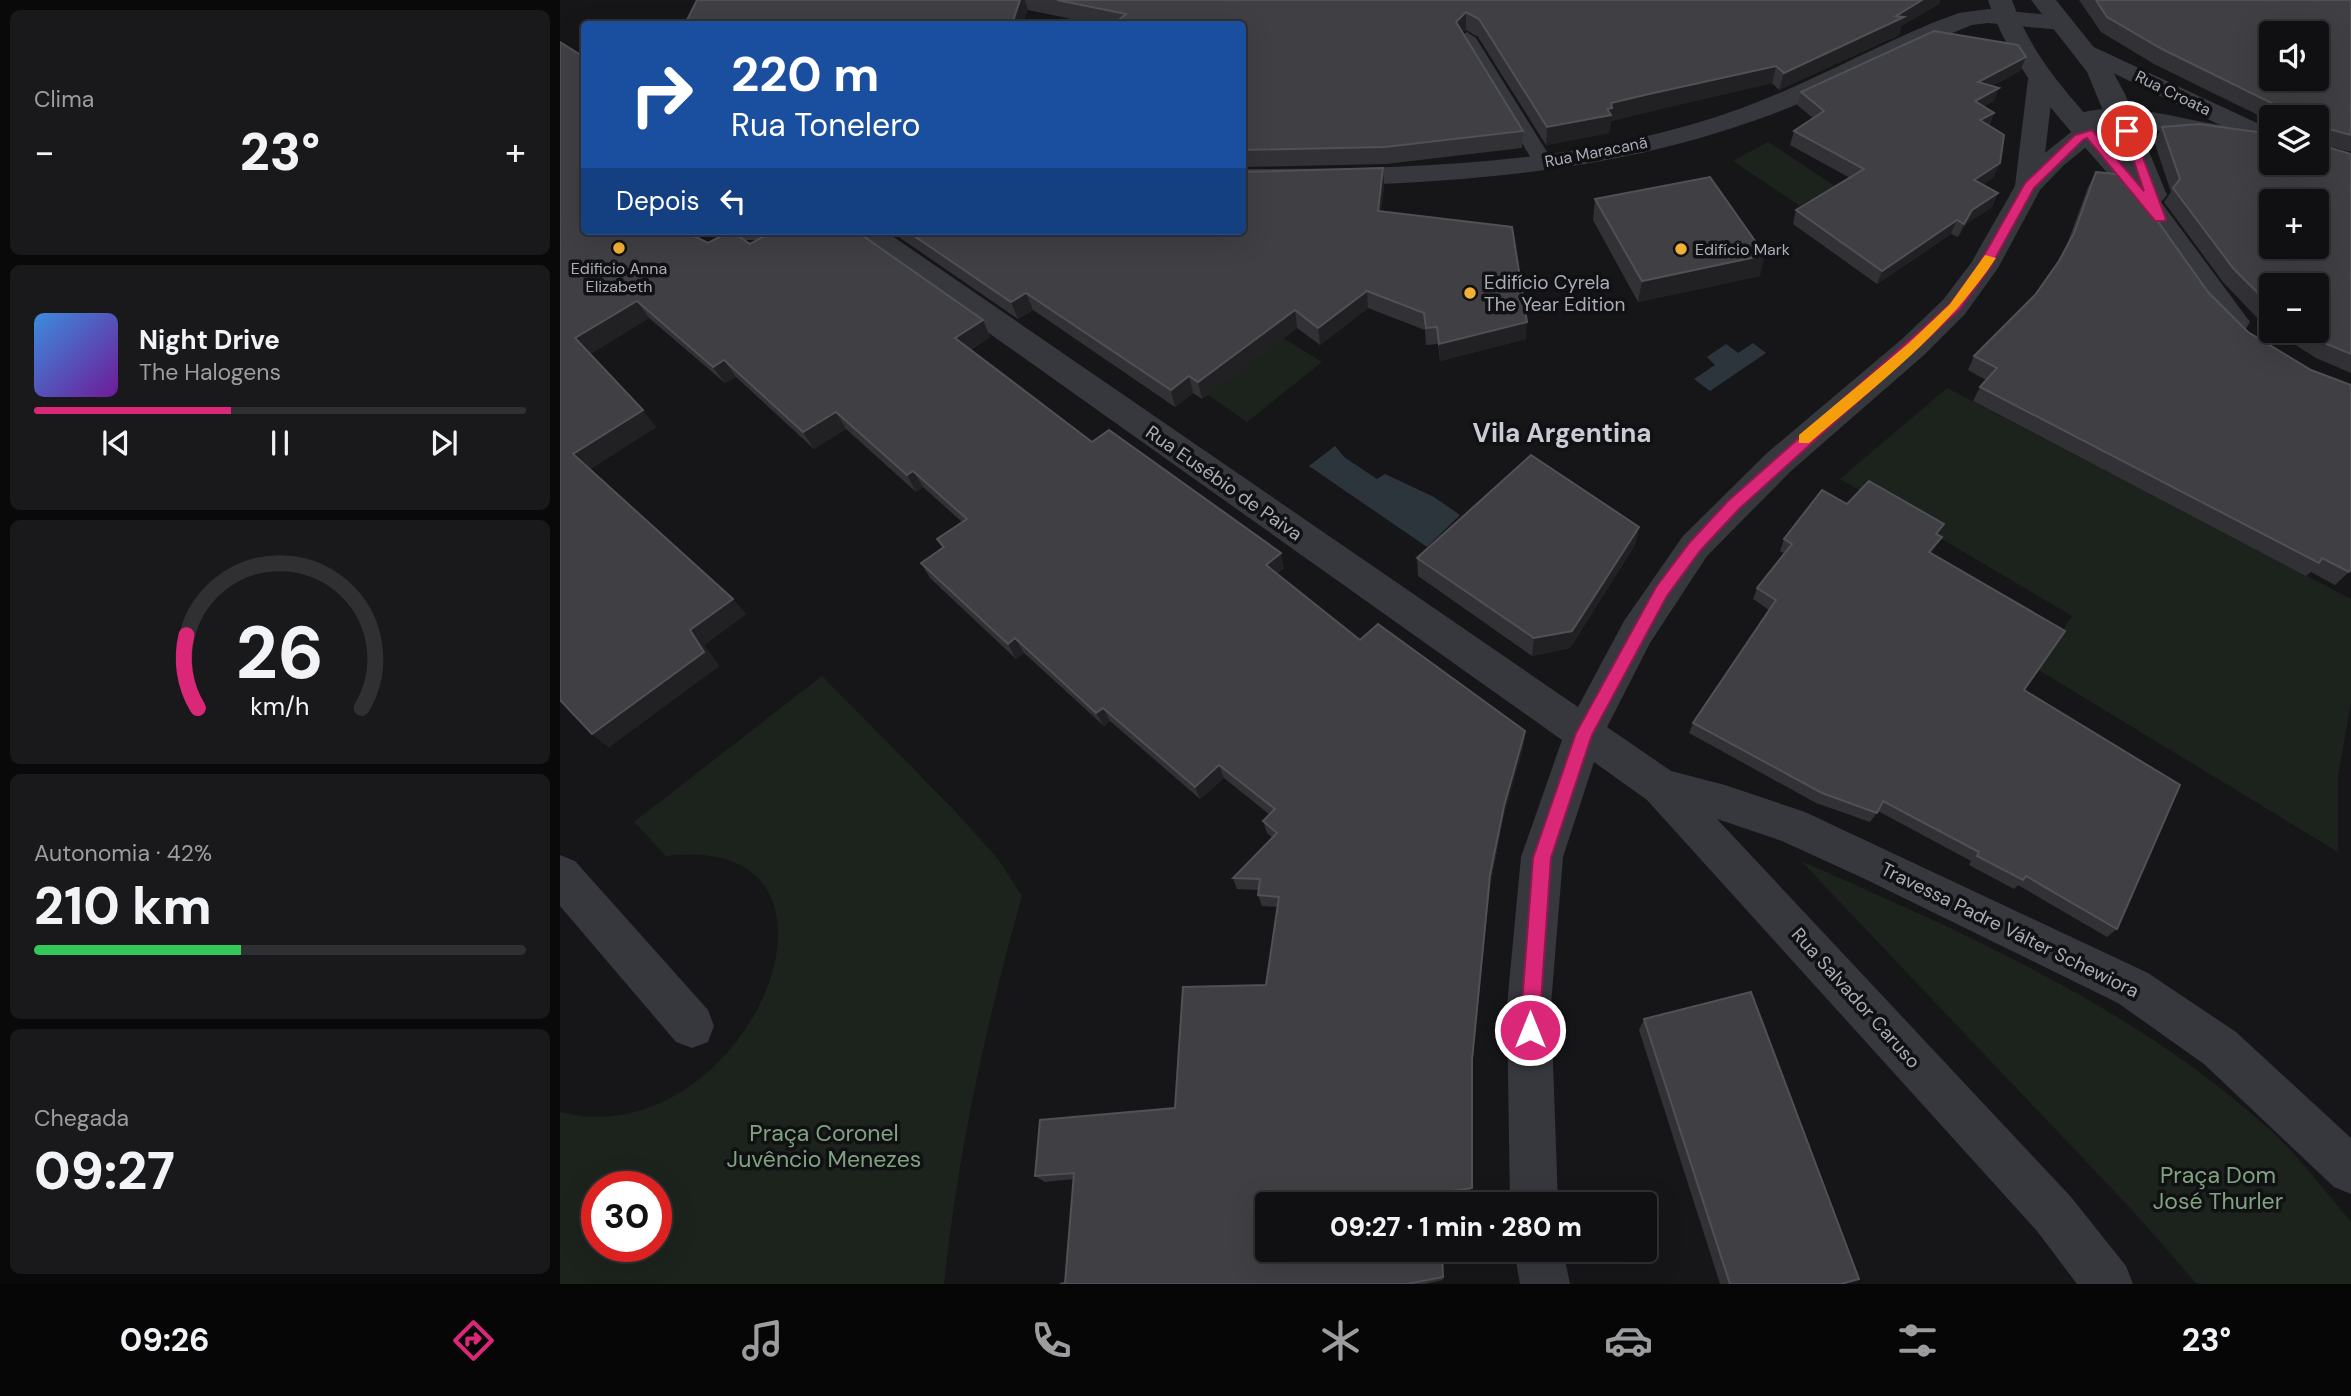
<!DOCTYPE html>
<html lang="pt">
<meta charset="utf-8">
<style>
:root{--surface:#101012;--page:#19191b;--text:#f1f3f6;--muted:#9c9d9f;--line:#303032;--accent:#db2777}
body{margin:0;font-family:"DM Sans",sans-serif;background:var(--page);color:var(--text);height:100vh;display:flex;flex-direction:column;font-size:26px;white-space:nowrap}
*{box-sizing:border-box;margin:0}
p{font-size:23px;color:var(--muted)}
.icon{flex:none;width:38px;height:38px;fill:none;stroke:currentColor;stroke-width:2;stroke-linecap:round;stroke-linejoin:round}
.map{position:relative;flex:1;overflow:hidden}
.sheet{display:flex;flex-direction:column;gap:10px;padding:10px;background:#09090a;width:560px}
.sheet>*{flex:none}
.banner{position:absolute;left:21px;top:21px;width:665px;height:214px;border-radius:7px;box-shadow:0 7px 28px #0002,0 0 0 2px var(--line);background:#1a4fa0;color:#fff;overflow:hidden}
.fabs{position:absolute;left:1699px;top:21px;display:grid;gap:14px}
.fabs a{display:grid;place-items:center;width:70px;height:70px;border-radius:7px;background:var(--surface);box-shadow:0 7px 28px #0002,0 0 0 2px var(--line);font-size:35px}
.speed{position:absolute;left:21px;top:1171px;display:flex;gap:14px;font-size:35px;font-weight:700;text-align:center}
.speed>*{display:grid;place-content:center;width:91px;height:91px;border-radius:50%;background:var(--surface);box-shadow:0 7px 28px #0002,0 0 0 2px var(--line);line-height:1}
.speed .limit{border:10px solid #d22;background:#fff;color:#111}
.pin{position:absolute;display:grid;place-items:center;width:60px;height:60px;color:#fff;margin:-30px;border:4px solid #fff;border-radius:50%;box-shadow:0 2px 7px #0007}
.me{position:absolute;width:77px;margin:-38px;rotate:0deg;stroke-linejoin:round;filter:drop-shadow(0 0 5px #0008)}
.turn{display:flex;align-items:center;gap:24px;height:147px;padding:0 35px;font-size:32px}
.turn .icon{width:91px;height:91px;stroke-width:2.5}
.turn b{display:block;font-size:49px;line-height:60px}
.then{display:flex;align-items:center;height:66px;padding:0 35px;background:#0003;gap:14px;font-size:26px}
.big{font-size:52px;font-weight:800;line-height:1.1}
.sheet .tile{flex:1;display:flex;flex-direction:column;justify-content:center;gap:10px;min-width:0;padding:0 24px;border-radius:10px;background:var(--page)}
.sheet .dial{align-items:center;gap:0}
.dial svg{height:182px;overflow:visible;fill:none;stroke:var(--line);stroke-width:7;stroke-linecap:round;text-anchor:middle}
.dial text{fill:var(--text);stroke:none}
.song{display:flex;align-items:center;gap:21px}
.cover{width:84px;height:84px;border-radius:10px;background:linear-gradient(135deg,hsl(210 70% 55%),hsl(280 70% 35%))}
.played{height:7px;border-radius:4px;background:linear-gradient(90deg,var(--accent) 40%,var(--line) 40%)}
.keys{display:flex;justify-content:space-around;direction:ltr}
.heat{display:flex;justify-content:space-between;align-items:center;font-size:38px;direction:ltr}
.charge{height:10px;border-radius:5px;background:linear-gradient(90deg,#34c759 42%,var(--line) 0)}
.trip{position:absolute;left:695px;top:1192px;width:402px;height:70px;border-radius:7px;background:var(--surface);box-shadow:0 7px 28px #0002,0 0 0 2px var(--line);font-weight:800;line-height:70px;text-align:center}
.menu{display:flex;height:112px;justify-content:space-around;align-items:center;background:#060607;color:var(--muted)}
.menu .icon{width:49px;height:49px}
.menu .selected{color:var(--accent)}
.menu b{font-size:32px;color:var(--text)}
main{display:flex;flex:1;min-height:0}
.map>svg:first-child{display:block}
.green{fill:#1c231d;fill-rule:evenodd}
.water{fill:#2c353c}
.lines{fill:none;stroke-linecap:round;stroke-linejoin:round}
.pedestrian{fill:#37383d;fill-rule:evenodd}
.minor{fill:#37383d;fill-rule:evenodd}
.tertiary{fill:#37383d;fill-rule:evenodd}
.wall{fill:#323236}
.shaded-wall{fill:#212124}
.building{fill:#3f3f44;stroke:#4f5156;stroke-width:2;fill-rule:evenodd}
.route{fill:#db2777;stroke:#8e194d;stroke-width:2}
.slow{fill:#f59e0b}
.poi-dot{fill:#f2b134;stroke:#111113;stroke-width:2.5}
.labels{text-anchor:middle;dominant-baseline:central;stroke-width:7;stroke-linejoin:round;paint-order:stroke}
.far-street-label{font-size:16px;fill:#a8adb8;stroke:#111113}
.far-poi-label{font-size:16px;fill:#a8adb8;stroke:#111113;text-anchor:start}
.poi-label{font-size:19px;fill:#a8adb8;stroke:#111113;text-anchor:start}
.street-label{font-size:19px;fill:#a8adb8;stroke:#111113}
.near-park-label{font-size:23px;fill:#7fa381;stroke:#111113}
.district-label{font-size:26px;font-weight:bold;fill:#c9ccd4;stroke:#111113}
</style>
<main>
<section class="sheet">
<div class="tile"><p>Clima</p>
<div class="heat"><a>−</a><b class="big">23°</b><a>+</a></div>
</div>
<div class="tile">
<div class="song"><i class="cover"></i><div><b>Night Drive</b><p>The Halogens</p></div></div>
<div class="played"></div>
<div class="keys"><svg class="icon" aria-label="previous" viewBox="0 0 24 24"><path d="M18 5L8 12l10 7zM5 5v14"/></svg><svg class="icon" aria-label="pause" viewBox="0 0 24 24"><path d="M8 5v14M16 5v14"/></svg><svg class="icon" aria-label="next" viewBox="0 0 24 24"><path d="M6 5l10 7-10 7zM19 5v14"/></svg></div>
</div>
<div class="tile dial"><svg viewBox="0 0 100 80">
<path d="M14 69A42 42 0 1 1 86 69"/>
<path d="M14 69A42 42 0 0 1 9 37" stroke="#db2777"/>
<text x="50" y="56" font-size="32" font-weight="700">26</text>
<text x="50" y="72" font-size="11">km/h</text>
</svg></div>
<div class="tile"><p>Autonomia · 42%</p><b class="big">210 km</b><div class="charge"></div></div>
<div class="tile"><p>Chegada</p><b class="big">09:27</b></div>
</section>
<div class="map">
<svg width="1791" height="1284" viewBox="0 0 1791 1284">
<rect width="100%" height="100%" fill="#161618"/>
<!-- green -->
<g class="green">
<path d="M1208,142l67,44 -35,20 -67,-45z"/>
<path d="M723,338l39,24 -75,60 -39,-27z"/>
<path d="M1387,388l404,211v103l-13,74v76l-301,-183 35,-53 -232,-137z"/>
<path d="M262,676l131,133 45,50 24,37c-36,127 -64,256 -78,388h-384v-172c187,48 325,-282 106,-256l-32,-34zM96,1186v60h-59v-60z"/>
<path d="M1241,861c164,72 335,147 469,269 30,28 55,61 81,92v62h-154l-64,-73z"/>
</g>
<!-- water -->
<g class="water">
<path d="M1193,343l13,10 -56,38 -16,-12 21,-14 -8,-8 19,-13 12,9z"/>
<path d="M775,446l9,11 33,22 8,-5 49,23 26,18 -33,32 -118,-81z"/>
</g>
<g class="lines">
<!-- pedestrian -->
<path class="pedestrian" d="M907,32l9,6 78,125 -3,4 -7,2 -10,-6 -76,-125z"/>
<!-- minor -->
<g class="minor">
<path d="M1428,9l73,7 9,2 3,5 -3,5 -9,2 -73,-7 -16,2c-72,28 -139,68 -213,94 -166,60 -342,67 -517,68v-18c168,0 341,-3 500,-61 65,-24 126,-58 190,-85l27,-10z"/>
<path d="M1523,42l189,88v18l-32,-13 -4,5 -9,2 -108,-18 -15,1 -7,13 -34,28 -23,24 -42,78 -33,46 -41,41 -133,116 -84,85 -57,87 -43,84 64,44 54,14 80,27 343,161 88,59 115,106v56l-17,-7 -130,-123 -86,-61 -253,-124 -83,-38 -65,-22 354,378 55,69 7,18h-56l-40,-53 -390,-431 -53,-38 -31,95 -12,148 7,199h-48l-3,-199 14,-148 41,-117 -707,-502 -4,-7h34l693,476 46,-86 59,-85 84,-83 135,-114 41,-39 28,-37 44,-77 13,-107 4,-5h18l4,5 -9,74 31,-25 8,-16c43,-10 92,6 136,13l-146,-71 -3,-5 3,-5z"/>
<path d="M168,231h51l-4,7c-14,3 -29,3 -43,0z"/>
<path d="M0,855l15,6 133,149 6,16 -6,16 -16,6 -16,-6 -116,-136z"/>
<path d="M954,1250h49l7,34h-50z"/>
</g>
<!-- tertiary -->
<path class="tertiary" d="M1428,0h24c22,64 67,105 110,156l-35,-84 -56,-72h25l56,70 13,24 42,101 -6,7 89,120 -5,8c-9,2 -17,4 -24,-3 -30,-28 -47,-67 -70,-100 -54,-76 -134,-137 -163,-227z"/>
</g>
<!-- wall -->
<g class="wall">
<path d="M137,0h1243l-1,4 -38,22 -2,9 -120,55 -7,-7 -125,29 -36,9 -2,12 -63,12 -68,-108 -12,-7 -4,3 61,98 -1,17 -136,16 -144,3v-143h-146l-68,-14z"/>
<path d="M1519,0h272v152l-27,-7v1l27,8v219l-35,-15 -42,-27h43l-45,-46v44l-10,-6 -39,-41 -59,-80 7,-10 -17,-51 8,-14 110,36 45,-46h-45v5l-118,-58 -53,-32z"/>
<path d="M1466,57l-6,14 -28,15 2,15 -10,5 10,7 -5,13 5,51 -12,8 16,8 -6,14 -26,17 -8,13 -7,-3 -74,50 -84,-60 3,-14 54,-32 -60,-33 4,-14 19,-13 -16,-13 4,-13z"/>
<path d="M823,168l1,18 -3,25 145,128 -86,22 -2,-17 -12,1 -1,-15 -57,-22 -48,37 -23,-17 -95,71 -9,-6 -18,14 -142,-97 -15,9 -128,-88h352z"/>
<path d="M1536,172l112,120 40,40 63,38 38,202 -14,13 -24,-13 -5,4 -333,-175 7,-14 6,-7 -18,-10 6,-14 61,-61 24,-34 7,-14 22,-60z"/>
<path d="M1035,199l165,77 -122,26 -45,-82z"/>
<path d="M24,231l94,5 30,7 42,1 233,76 7,17 -20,13 122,92 192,126 -7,6 83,66 164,104 -21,74 -13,69 -18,177 -1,130 -32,4 4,82 -18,4h-365l5,-1 9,-104 -29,3 -10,-6 140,-68 91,-123 12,-78 -16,-1 -4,-11v-5l-21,-1 -4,-11 40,-40 -6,-5 -4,-12 7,-6 -46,-37 -24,21 -90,-78 -6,5 -80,-73 -8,6 -86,-81 -9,-15 21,-15 -5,-9 25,-17 -39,-35 -7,5 -70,-63 -32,20 -78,-72 -11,6 -76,-65 -59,36 66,73 -66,42 156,145 -42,31 15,21 -110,81 -17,-13z"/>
<path d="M1287,504l95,33 -11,16 93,137 93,239 -10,8 -89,-52 -4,4 -45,-24 2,-4 -93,-50 -8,11 -54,-19 -127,-70 4,-10 76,-113 -16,-11 4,-11 27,-35 -4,-2 4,-12z"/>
<path d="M1079,527l-4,18 -65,103 -38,8 -114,-80 -1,-18z"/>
<path d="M1084,1019l198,265h-122l-81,-254z"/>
</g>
<!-- shaded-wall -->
<g class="shaded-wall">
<path d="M460,0h5l3,10 -5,14h-11z"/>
<path d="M1362,0h18l-1,4 -38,22 -2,9 -120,55 5,-17 112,-57z"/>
<path d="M906,12v18l-10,9v-17z"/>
<path d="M1466,57l-6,14 -47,25 5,-14z"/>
<path d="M1216,66l-4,17 -161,38 -2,12 -63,12 1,-18 60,-18 4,-6z"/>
<path d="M1439,88l-5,13 -25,13 6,-13z"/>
<path d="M1434,113l-6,13 -8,-6z"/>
<path d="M1440,163l-6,14 -26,17 6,-14z"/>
<path d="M823,168l1,18 -5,42 -1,-17z"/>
<path d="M1438,193l-6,14 -26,17 -8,13 6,-13 8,-14z"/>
<path d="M1397,220l-6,14 -74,50 5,-13z"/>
<path d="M1205,255l-5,21 -122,26 4,-21z"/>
<path d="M807,291l1,17 -48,37 -2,-17z"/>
<path d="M466,293l7,17 -15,9 -7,-17z"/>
<path d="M77,301l12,17 -60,37 -14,-17z"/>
<path d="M735,310l2,18 -95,71 -4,-17z"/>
<path d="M423,320l7,17 -28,17 -7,-16z"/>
<path d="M967,322l-1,17 -86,22 -1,-17z"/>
<path d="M164,360l12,17 -11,6 -12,-16z"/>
<path d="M629,376l4,17 -18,14 -4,-17z"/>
<path d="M83,410l13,17 -68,43 -15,-16z"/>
<path d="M276,412l10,17 -32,20 -11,-17z"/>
<path d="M353,471l10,16 -7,5 -9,-17z"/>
<path d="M1079,527l-4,18 -65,103 -38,8 2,-18z"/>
<path d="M1382,537l-7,11 -12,16 6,-12z"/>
<path d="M721,553l3,15 -15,13 -3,-16z"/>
<path d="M173,599l13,15 -42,31 15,21 -110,81 -17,-13 98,-104z"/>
<path d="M455,638l9,15 -8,6 -8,-15z"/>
<path d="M543,708l7,13 -6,5 -8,-13z"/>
<path d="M965,731l-1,13 -21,74 -13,69v-12l14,-69z"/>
<path d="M659,765l5,13 -24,21 -5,-12z"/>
</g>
<!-- building -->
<g class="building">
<path d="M137,0h323l-8,24h-327z"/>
<path d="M497,0h865l-26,16 8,1 -120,56 -8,-7 -127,28 -38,9 1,5 -5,1 4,6 -64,12 -68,-108 -13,-7 -10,10 67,109 -138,16 -143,3v-126h-128l12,-10z"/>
<path d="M1536,0h255v135l-26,-7 -1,18 27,8v200l-24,-10 -20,-13h10v-46h-45v22l-39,-39 -60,-80 7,-9 -18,-52 37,-3 65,9 8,-1v31h45v-46h-33l12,-2 -134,-66 -55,-32zM1712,33h45v46h-45zM1712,201h45v46h-45z"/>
<path d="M1374,31l84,14 8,12 -48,25 21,6 -24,13 19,12 -14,7 24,15 -4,28 -26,17 24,13 -26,17 -8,14 -7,-4 -75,51 -86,-61 68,-41 -70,-38 30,-20 -23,-19z"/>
<path d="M0,42l24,15v174h88l6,5 8,-4 22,11 23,-12 19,13 24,-13h82l127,89 -28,18 137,104 17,-12 172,123 -15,12 94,75 18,-16 147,107 -21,75 -14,69 -18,185v128l-34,5 1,11h-172v46h175l1,27 -36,7h-347l5,-1 9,-110 -39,3 5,-56 135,-12 8,-121 83,-2 13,-88 -21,-2 2,-16 -27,-1 44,-45 -14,-12 12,-12 -56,-44 -24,22 -92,-79 -7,5 -81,-75 -7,6 -87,-81 23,-16 -7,-8 30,-20 -54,-48 -6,4 -71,-63 -33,20 -79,-72 -11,7 -76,-66 -62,37 68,72 -70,44 160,145 -43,31 14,22 -112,82 -32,-34z"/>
<path d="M823,168l-5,43 134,16 15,95 -88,22 -2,-17 -11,1 -2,-15 -57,-22 -49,37 -23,-18 -97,72 -9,-6 -18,14 -145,-97 -15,9 -104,-71h335v-59z"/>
<path d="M1536,172l29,3 83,117 40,40 63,38 40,15v184l-2,3 -27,-14 -3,5 -339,-176 17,-19 -23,-12 61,-61 24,-34 15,-28z"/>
<path d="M1150,177l55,78 -123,26 -47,-82z"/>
<path d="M971,455l108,72 -67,104 -38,7 -117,-80z"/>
<path d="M1309,481l75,43 -8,10 6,3 -13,15 136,79 -41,59 156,95 -63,144 -91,-53 -3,4 -46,-24 2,-4 -96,-51 -6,12 -55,-20 -129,-70 83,-123 -19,-12 35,-44 -8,-5 38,-49 25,14z"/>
<path d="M1191,992l108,287 -18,5h-111l-86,-265z"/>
</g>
<!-- route -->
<path class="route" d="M1563,129l10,2 33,88 -2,2h-9l-68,-83 -4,2 -49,48 -44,80 -31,42 -220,199 -39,42 -33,45 -75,139 -41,123 -12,172 -2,7 -7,2 -7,-2 -3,-7 13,-172 43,-125 80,-146 34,-45 38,-41 222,-197 28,-38 47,-83 50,-48 17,-5 52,61z"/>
<!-- slow -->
<path class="slow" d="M1425,255l11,3c-49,74 -119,127 -187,185h-10v-8l109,-91 42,-40z"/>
<!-- markers -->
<g class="poi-dot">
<circle cx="59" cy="248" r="7"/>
<circle cx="1121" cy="249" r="7"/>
<circle cx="910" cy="293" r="7"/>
</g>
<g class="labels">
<!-- far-street labels -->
<g class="far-street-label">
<text transform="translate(1613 93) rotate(26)">Rua Croata</text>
<text transform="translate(1036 152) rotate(-11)">Rua Maracanã</text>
</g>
<!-- far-poi labels -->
<g class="far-poi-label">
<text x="1135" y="249">Edifício Mark</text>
<text x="59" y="268" text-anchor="middle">Edificio Anna<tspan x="59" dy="18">Elizabeth</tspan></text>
</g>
<!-- poi labels -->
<g class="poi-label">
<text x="924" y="282">Edifício Cyrela<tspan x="924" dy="22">The Year Edition</tspan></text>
</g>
<!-- street labels -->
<g class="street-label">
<text transform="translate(664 483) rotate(35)">Rua Eusébio de Paiva</text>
<text transform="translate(1450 930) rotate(26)">Travessa Padre Válter Schewiora</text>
<text transform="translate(1296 998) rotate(48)">Rua Salvador Caruso</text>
</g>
<!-- near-park labels -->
<g class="near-park-label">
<text x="264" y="1133">Praça Coronel<tspan x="264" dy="26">Juvêncio Menezes</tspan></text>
<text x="1658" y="1175">Praça Dom<tspan x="1658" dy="26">José Thurler</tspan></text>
</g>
<!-- district labels -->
<g class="district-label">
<text x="1002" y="433">Vila Argentina</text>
</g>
</g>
</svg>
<div class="fabs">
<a><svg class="icon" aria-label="sound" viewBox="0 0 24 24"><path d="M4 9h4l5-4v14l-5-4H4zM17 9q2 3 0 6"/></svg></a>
<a><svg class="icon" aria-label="layers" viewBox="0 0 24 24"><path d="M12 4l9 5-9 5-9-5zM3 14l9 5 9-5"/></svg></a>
<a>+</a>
<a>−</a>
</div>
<div class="speed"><div class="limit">30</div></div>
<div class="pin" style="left:1567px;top:131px;background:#d93025"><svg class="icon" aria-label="arrive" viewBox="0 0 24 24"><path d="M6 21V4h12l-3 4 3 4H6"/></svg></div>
<svg class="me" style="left:970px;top:1030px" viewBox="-20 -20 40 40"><circle r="17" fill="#db2777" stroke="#fff" stroke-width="3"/><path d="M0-11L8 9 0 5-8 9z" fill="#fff"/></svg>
<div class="trip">09:27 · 1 min · 280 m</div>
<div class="banner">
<div class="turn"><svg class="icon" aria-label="right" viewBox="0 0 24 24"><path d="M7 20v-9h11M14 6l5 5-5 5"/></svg><div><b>220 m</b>Rua Tonelero</div></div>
<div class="then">Depois<svg class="icon" aria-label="left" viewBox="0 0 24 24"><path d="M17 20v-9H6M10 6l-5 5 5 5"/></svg></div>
</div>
</div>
</main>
<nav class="menu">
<b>09:26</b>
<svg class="icon selected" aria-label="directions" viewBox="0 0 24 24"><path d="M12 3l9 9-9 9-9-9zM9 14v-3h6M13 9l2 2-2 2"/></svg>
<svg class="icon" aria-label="music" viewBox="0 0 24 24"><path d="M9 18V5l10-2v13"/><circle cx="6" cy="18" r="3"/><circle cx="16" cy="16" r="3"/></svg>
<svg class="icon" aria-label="phone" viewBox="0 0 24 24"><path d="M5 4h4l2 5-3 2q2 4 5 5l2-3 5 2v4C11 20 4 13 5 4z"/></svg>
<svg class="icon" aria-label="climate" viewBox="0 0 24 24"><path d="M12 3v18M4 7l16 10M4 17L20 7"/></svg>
<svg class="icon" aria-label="car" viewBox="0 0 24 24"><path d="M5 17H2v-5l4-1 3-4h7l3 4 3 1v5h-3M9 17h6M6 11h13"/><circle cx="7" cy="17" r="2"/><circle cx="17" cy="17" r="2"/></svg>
<svg class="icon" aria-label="filters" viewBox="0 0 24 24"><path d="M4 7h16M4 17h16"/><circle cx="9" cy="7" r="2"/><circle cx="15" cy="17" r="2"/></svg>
<b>23°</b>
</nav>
